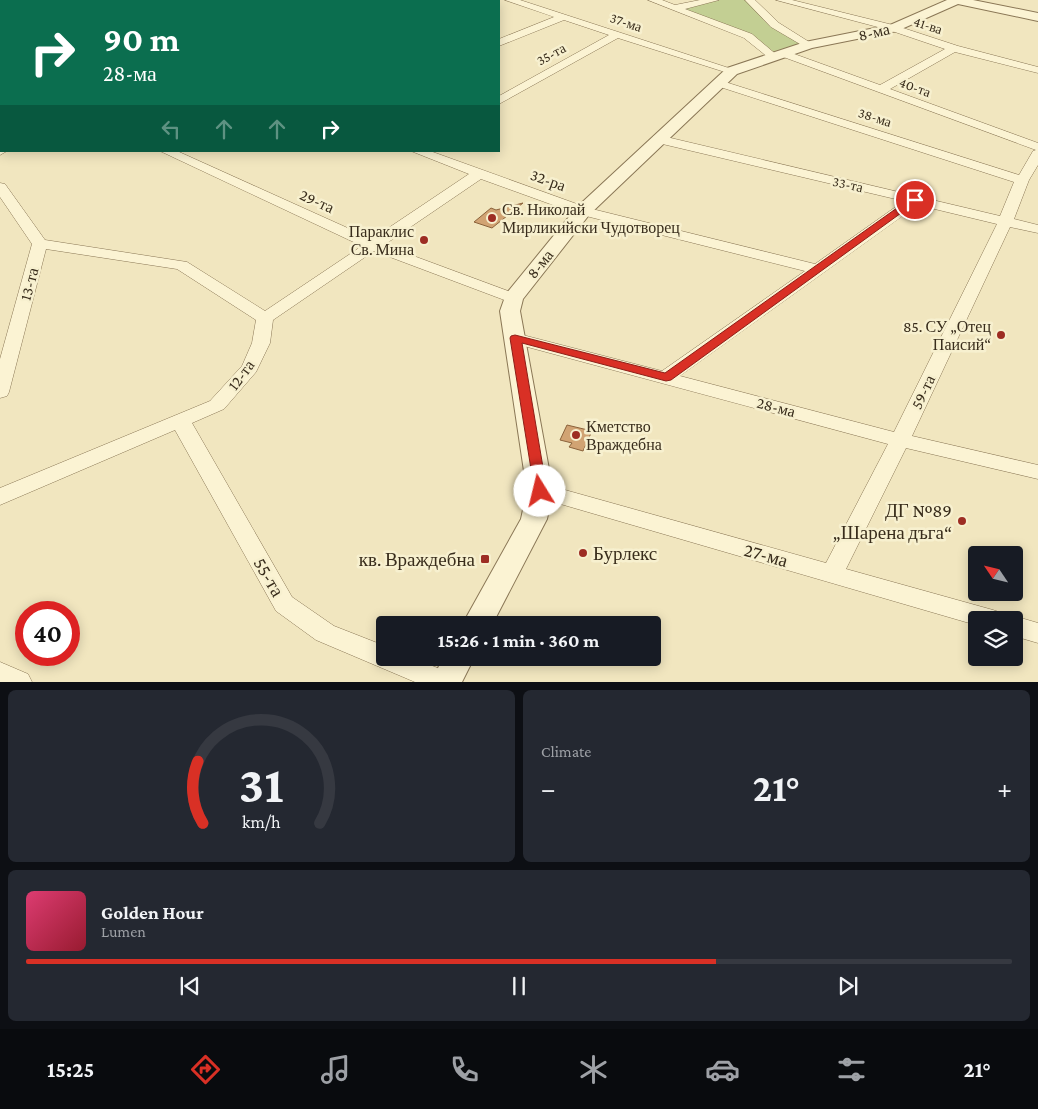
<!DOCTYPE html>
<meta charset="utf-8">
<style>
:root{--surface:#171b24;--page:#242831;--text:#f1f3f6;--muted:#9ea1a6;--line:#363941;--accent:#d93025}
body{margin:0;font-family:"Crimson Pro",serif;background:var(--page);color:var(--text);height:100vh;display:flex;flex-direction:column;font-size:19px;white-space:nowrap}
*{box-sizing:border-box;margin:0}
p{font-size:16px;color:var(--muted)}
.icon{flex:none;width:28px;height:28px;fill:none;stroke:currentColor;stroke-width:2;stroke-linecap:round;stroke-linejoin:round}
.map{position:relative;height:682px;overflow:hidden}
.details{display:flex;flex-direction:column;gap:8px;padding:8px;background:#0d0f14;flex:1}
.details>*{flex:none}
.top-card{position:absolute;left:0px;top:0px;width:500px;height:152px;box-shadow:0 2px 12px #0003;background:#0b6e4f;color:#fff;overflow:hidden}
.needle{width:32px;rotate:305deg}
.fabs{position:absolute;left:968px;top:546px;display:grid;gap:10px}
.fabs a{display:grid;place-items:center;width:55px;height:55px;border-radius:5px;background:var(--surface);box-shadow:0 2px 12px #0003;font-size:25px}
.speed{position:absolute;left:15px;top:601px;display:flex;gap:10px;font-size:25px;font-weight:700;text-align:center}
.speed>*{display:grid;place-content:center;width:65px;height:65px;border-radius:50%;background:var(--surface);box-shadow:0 2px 12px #0003;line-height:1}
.speed .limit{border:8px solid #d22;background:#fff;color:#111}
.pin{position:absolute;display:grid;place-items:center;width:42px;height:42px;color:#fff;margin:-21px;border:2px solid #fff;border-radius:50%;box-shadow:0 1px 5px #0007}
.me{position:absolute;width:55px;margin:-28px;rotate:351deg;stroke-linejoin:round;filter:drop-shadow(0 0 4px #0008)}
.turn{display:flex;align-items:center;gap:18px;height:105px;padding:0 20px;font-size:22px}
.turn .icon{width:65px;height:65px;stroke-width:2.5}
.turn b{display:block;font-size:35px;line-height:42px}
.lanes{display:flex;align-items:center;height:48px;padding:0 20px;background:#0003;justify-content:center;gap:25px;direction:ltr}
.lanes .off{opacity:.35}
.big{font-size:38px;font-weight:700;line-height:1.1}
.details .widget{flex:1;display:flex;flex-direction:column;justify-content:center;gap:8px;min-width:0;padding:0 18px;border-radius:8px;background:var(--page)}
.details .dial{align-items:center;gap:0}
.dial svg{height:130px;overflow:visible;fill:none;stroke:var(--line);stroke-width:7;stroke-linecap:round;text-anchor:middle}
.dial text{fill:var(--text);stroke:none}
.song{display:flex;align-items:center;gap:15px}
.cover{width:60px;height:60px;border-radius:8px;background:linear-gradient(135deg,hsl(340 70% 55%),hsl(350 70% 35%))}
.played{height:5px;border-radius:2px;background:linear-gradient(90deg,var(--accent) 70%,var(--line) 70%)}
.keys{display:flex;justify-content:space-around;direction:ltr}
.heat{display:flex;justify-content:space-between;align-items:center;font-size:28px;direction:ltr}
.details .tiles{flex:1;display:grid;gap:8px;grid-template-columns:1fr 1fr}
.widget:last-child{grid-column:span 2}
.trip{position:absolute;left:376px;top:616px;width:285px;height:50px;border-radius:5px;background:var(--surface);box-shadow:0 2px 12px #0003;font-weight:700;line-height:50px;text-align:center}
.tabs{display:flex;height:80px;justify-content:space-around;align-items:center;background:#090b0e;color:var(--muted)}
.tabs .icon{width:35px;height:35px}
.tabs .on{color:var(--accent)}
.tabs b{font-size:22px;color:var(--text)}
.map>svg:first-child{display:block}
.green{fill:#c3cf93}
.building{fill:#d1a373;stroke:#8b623b}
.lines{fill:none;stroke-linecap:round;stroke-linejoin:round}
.minor-casing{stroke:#8a7756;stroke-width:1}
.tertiary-casing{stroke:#8a7756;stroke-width:2}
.minor{fill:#fbf3d3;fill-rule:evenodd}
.tertiary{fill:#fbf3d3;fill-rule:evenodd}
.route{fill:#d93025;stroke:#8d1f18}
.poi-dot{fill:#9d2d23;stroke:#f7f0cf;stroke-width:2}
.labels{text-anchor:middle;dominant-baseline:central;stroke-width:5;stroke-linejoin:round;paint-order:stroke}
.far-street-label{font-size:14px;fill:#392d1c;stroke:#f7f0cf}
.street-label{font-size:16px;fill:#392d1c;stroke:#f7f0cf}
.poi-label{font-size:16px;fill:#392d1c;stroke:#f7f0cf;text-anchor:start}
.near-poi-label{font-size:19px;fill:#392d1c;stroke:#f7f0cf;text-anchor:end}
.near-street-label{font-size:19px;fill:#392d1c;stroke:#f7f0cf}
</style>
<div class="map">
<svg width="1038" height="682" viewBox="0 0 1038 682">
<rect width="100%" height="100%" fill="#f1e6bf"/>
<!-- green -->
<g class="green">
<path d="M81,0h346l-350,1z"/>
<path d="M714,0h36l25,25 34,20 -36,11 -17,-14 -81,-34z"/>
</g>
<!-- building -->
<g class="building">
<path d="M523,203l-31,25 -18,-6 17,-14 5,2z"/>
<path d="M567,425l25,6 -9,20 -14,-4 3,-4 -12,-3z"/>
</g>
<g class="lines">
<defs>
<g id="minor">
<path d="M60,0h11l1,1h-11z"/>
<path d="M505,0h15l218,71 -2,2h-8l-110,-35 -119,66v-8l110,-61 -45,-15 -65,26v-7l55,-22z"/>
<path d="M648,0h14l13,5 25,-5h19l-34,9 67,25 26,22 -1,2h-8l-25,-20z"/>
<path d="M745,0h10l24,23 35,22 -5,3 -4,-1 -34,-20z"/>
<path d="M776,0h16l105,26 61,20 80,21v6l-83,-21 -65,37 148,54v22l-9,15 -15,39 24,6v8l-28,-6 -98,209 126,29v14l-132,-31 -60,121 147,41 9,3 3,7 9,-4 24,7v20l-24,-7v-16h-38v5l-443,-129 -4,-5 4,-5 7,-3 286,80 62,-119 -379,-102 -3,-4 3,-4 6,-1 147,38 143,-100 -227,-57 -97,-35 -97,66 135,50 2,3 -2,3h-12l-133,-50 -101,69 -3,23 -14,29 -32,37 -32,14 100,174 42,29 51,20v12h27l41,16 4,8h-42l-99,-42 -40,-29 -101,-181 -175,75v-17l210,-87 32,-35 10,-23 4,-23 -79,-51 -131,-20 -37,143 -2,4 -7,2v-39l32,-115 -32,-47v-14l5,1 40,56 142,22 78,49 97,-65 -202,-95h17l195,88 97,-65 -58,-23h19l158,57 227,56 89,-63 -250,-59 -2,-3 2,-3 4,-1 342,81 14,-34 -300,-97v-4h8l297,94 14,-24 3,-1 -258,-95v-4h8l94,34 65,-36 -56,-19zM918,205l79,19 -103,208 -214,-56z"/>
<path d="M0,146l1,5h6l-7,4z"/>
<path d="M0,662l28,12 4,8h-32z"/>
</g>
<g id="tertiary">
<path d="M947,0h26l65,13v8l-80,-17 -61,27 -85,17 -75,26 -148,141 -66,84 -3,12 33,180 -6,28 -55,106h-30l59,-106 6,-28 -27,-180 6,-17 71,-87 150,-139 78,-26 85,-17z"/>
<path d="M443,658h31l-12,24h-31z"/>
</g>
</defs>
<!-- minor casing -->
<use href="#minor" class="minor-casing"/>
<!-- tertiary casing -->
<use href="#tertiary" class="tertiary-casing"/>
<!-- minor -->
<use href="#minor" class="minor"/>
<!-- tertiary -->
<use href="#tertiary" class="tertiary"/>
</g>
<!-- route -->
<path class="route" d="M911,198l8,2 -248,180 -5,1 -144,-38 25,148 -7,5 -5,-2 -25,-156 1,-2 4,-1 150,38z"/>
<!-- markers -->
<g class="poi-dot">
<circle cx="492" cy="218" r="5"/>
<circle cx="424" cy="240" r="5"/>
<circle cx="1001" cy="335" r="5"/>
<circle cx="576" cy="435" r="5"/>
<circle cx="962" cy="521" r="5"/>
<circle cx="583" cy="553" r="5"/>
<rect x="480" y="554" width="10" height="10" rx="2.5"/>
</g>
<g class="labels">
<!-- far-street labels -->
<g class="far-street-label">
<text transform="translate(626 22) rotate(19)">37-ма</text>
<text transform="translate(928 25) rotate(18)">41-ва</text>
<text transform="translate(551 54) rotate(-29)">35-та</text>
<text transform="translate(915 87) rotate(20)">40-та</text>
<text transform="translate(875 117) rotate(18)">38-ма</text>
<text transform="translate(848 184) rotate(13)">33-та</text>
</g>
<!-- street labels -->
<g class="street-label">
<text transform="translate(874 32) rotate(-13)">8-ма</text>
<text transform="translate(548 180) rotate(20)">32-ра</text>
<text transform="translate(317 201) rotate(25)">29-та</text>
<text transform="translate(540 264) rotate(-51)">8-ма</text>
<text transform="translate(29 284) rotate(-75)">13-та</text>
<text transform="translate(241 375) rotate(-53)">12-та</text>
<text transform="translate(923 392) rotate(-64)">59-та</text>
<text transform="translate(776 407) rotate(15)">28-ма</text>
</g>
<!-- poi labels -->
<g class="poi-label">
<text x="502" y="209">Св. Николай<tspan x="502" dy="18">Мирликийски Чудотворец</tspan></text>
<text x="414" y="231" text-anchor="end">Параклис<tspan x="414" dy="18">Св. Мина</tspan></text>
<text x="991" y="326" text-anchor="end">85. СУ „Отец<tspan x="991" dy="18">Паисий“</tspan></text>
<text x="586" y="426">Кметство<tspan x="586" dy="18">Враждебна</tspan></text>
</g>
<!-- near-poi labels -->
<g class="near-poi-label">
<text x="952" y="510">ДГ №89<tspan x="952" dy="22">„Шарена дъга“</tspan></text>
<text x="593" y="553" text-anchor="start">Бурлекс</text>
<text x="475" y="559">кв. Враждебна</text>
</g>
<!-- near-street labels -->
<g class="near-street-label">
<text transform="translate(766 555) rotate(16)">27-ма</text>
<text transform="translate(269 577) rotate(60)">55-та</text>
</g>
</g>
</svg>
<div class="fabs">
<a><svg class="needle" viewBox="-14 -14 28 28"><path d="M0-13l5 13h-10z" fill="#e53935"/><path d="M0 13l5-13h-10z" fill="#9ea1a6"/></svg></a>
<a><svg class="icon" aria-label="layers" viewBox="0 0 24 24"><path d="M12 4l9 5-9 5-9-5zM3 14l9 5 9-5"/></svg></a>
</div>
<div class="speed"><div class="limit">40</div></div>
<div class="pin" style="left:915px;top:200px;background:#d93025"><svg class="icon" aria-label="arrive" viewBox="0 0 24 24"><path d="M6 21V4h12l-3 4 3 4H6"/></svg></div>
<svg class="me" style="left:540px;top:491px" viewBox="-20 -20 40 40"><circle r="19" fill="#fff"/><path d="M0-13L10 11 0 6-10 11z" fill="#d93025"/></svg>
<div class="trip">15:26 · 1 min · 360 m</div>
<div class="top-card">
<div class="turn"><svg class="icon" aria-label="right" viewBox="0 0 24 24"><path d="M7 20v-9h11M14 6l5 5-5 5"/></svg><div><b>90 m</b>28-ма</div></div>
<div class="lanes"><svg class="icon off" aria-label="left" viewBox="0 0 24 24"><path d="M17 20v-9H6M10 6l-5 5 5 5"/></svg><svg class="icon off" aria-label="ahead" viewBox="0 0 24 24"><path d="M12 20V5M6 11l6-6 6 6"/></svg><svg class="icon off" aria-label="ahead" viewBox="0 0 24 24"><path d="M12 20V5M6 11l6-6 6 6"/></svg><svg class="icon" aria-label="right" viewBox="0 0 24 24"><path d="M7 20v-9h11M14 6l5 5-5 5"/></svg></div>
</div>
</div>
<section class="details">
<div class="tiles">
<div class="widget dial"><svg viewBox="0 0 100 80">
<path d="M14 69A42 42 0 1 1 86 69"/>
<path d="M14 69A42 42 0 0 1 11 31" stroke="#d93025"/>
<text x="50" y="56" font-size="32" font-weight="700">31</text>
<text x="50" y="72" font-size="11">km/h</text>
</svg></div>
<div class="widget"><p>Climate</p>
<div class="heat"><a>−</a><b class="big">21°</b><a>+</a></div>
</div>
<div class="widget">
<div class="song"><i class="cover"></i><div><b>Golden Hour</b><p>Lumen</p></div></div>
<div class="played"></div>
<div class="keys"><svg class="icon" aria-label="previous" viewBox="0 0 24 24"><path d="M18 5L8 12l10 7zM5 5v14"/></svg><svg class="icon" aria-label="pause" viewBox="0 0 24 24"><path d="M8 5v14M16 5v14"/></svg><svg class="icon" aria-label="next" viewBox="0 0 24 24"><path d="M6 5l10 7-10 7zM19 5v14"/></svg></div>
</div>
</div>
</section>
<nav class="tabs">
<b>15:25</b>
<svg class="icon on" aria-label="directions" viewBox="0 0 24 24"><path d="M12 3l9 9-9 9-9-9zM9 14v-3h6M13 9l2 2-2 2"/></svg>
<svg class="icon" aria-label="music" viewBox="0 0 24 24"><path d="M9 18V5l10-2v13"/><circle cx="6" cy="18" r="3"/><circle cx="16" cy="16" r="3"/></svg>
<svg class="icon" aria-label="phone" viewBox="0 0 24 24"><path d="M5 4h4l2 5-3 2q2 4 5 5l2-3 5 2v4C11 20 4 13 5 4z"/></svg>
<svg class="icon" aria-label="climate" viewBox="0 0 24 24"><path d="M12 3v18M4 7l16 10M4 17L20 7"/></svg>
<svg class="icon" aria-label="car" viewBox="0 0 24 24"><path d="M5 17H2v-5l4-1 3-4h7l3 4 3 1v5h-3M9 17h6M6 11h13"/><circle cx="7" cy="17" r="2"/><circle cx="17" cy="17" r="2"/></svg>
<svg class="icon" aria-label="filters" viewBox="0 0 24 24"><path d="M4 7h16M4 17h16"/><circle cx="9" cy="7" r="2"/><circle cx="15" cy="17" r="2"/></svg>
<b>21°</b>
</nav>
